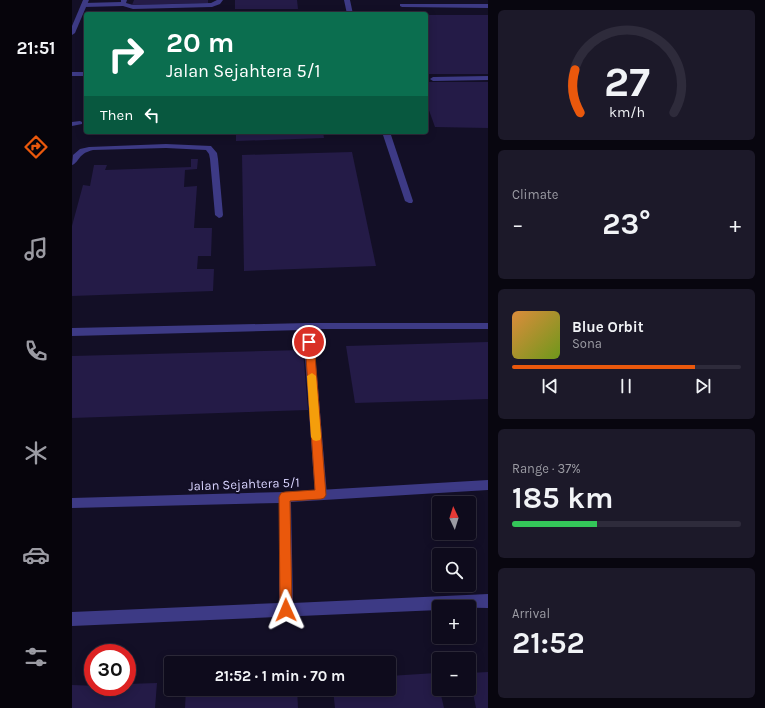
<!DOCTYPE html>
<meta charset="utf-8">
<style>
:root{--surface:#0e0b1c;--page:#1c1929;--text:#f1f3f6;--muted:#9b9ba3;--line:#2e2b3b;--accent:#ea580c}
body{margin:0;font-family:Karla,sans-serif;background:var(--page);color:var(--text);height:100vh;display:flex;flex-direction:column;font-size:15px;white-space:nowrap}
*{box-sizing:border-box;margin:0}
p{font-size:13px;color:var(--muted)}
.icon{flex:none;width:22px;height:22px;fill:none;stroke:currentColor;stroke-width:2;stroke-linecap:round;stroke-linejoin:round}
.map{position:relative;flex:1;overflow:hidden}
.panel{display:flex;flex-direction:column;gap:10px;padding:10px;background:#08060f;width:277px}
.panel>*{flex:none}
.hud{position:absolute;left:12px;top:12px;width:344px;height:122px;border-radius:4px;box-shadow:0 2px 10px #0003,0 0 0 1px var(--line);background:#0b6e4f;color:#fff;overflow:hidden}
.needle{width:26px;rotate:356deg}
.buttons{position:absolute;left:360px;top:496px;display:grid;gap:8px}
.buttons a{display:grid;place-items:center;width:44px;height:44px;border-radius:4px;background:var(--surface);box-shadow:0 2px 10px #0003,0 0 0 1px var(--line);font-size:20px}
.speed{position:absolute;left:12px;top:644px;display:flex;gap:8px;font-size:20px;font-weight:700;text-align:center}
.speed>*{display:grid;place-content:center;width:52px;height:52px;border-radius:50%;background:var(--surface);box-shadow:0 2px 10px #0003,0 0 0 1px var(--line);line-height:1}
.speed .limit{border:6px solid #d22;background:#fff;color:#111}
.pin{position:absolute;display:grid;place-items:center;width:34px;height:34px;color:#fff;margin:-17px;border:2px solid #fff;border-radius:50%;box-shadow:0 1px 4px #0007}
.me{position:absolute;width:44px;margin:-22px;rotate:359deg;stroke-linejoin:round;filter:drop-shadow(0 0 3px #0008)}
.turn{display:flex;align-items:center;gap:14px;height:84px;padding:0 16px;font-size:18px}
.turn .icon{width:52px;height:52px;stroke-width:2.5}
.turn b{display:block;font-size:28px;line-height:34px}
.then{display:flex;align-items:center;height:38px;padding:0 16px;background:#0003;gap:8px;font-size:15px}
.big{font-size:30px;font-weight:700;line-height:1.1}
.panel .widget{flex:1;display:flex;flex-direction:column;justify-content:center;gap:6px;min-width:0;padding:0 14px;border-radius:6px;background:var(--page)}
.panel .dial{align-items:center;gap:0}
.dial svg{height:104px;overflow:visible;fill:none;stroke:var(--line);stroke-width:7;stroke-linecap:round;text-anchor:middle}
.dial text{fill:var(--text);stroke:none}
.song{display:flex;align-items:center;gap:12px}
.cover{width:48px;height:48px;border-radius:6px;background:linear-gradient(135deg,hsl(30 70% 55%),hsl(80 70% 35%))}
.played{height:4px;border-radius:2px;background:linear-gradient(90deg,var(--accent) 80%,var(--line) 80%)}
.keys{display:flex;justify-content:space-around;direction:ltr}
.heat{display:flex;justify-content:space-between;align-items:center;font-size:22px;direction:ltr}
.charge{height:6px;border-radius:3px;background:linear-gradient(90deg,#34c759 37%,var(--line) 0)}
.trip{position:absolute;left:92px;top:656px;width:232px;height:40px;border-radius:4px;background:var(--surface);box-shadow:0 2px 10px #0003,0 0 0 1px var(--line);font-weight:700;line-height:40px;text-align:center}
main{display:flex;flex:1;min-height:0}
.dock{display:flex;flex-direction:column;width:72px;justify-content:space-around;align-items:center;background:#06040b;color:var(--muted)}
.dock .icon{width:28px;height:28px}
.dock .active{color:var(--accent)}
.dock b{font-size:18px;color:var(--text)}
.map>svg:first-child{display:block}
.building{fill:#241b47}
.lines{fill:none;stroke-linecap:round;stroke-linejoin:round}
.lane{fill:#3d3a85;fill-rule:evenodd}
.street{fill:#3d3a85;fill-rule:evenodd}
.route{fill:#ea580c;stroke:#983908}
.slow{fill:#f59e0b}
.labels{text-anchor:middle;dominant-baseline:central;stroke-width:4;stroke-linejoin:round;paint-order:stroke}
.street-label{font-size:13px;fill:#d9d4ff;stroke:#130f26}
</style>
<main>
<nav class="dock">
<b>21:51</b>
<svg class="icon active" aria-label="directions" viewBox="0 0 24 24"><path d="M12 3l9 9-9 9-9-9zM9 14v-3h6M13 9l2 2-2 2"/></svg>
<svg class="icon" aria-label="music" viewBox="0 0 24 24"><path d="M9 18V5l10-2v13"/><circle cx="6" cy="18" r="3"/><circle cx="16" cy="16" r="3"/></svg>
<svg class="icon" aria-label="phone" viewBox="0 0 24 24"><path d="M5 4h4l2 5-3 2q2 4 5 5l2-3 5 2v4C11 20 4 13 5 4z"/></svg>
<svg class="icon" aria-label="climate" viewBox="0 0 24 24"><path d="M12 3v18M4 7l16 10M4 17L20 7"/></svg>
<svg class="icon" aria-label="car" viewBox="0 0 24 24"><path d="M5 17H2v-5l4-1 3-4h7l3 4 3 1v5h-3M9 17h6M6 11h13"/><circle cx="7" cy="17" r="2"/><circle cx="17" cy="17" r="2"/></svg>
<svg class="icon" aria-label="filters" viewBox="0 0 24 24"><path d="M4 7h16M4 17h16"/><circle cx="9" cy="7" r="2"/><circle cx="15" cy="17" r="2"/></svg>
</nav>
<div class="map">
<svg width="416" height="708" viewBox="0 0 416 708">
<rect width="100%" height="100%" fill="#130f26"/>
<!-- building -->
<g class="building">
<path d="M62,0h74v3l-76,2z"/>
<path d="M163,0h62l1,9h-63z"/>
<path d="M144,11v3h-74v-1z"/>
<rect x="354" y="15" width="62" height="59"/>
<path d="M354,82h62v46l-53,-1 -9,-25z"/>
<path d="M164,132h87l1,6 -88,3z"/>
<path d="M280,152l24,114 -132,5 -2,-116z"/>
<path d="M119,159h7l-1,10 -12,1 -1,17 13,-1 -3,42h18l-1,28h-13l-1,13h17l-1,22 -141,5v-70l11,-41 7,1 4,-21h13l-2,5 86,-3z"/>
<path d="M416,342v57l-133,4 -9,-57z"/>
<path d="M231,350l5,60 -236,8v-62z"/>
<path d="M416,672v36h-12l-7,-35z"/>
<path d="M364,673l8,35h-109l-2,-19h56v-13z"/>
<path d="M85,683l-2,25h-83v-23l55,2v-3z"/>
<path d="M114,689h111l1,19h-113z"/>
</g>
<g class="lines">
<!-- lane -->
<g class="lane">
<path d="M49,0h6l-1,3 7,2 78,-2 6,-3h6l-3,4 -8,3 -79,2 -10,-3 -39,1 -3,-2 3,-2 37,-1z"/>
<path d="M328,4h88v4l-86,-1 -2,-1z"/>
<rect x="0" y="72" width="14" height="4"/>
<path d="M416,76v4l-55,1 -3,-2 3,-2z"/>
<path d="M8,121l2,1v2l-10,2v-4z"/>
<path d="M94,144l45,2 6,7 1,6 5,56 -1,2 -3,1 -4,-3 -5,-56 -1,-5 -3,-4 -40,-2 -73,2c-16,4 -13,12 -21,15l1,-10 7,-6 9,-2z"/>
<path d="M236,323h180v6h-175l14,166 -2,4 -4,1 -4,-1 -2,-4 -12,-165 -231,6v-8z"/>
</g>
<!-- street -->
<g class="street">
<path d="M11,0h6l-14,33 -3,2v-9z"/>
<path d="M272,0h6l3,14h-6z"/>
<path d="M310,132h8l23,69 -1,2h-3l-4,-2z"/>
<path d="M416,480v10l-197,12 2,101 195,-9v14l-49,-1v3l-367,16v-14l207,-9v-100l-207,5v-10l213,-6z"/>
</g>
</g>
<!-- route -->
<path class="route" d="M237,338l5,4 12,153 -2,3 -3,1 -31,2 2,109 -2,4 -4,2 -4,-2 -2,-4 -1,-113 2,-4 4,-1 30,-2 -10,-148z"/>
<!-- slow -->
<path class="slow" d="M240,373l4,3 5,61 -1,3 -4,1 -3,-1 -2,-3 -4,-61z"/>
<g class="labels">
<!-- street labels -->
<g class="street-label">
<text transform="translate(172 484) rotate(-2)">Jalan Sejahtera 5/1</text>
</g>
</g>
</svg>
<div class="buttons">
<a><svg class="needle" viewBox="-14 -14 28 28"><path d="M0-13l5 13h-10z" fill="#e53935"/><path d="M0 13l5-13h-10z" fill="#9b9ba3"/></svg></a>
<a><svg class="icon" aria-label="search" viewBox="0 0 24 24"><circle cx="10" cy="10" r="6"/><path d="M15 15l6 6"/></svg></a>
<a>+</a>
<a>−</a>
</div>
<div class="speed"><div class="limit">30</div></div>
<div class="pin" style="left:237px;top:342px;background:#d93025"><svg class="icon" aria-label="arrive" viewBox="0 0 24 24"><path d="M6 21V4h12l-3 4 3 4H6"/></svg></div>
<svg class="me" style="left:214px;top:610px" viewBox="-20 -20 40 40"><path d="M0-17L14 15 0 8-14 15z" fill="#ea580c" stroke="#fff" stroke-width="4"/></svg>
<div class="trip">21:52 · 1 min · 70 m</div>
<div class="hud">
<div class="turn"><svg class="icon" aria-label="right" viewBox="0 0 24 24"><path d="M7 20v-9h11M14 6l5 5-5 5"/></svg><div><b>20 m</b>Jalan Sejahtera 5/1</div></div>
<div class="then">Then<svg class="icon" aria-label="left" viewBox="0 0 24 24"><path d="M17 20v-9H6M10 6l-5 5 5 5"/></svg></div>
</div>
</div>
<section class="panel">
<div class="widget dial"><svg viewBox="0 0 100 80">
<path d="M14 69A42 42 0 1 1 86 69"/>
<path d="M14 69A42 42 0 0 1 10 36" stroke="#ea580c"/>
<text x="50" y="56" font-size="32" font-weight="700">27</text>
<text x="50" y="72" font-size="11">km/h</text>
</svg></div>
<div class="widget"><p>Climate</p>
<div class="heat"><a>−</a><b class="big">23°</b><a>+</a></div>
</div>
<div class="widget">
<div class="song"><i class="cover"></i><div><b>Blue Orbit</b><p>Sona</p></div></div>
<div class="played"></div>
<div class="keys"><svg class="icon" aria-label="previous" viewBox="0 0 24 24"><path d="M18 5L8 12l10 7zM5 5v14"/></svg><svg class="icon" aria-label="pause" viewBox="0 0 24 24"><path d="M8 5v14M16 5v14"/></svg><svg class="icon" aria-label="next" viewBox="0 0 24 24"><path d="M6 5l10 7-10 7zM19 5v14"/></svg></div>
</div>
<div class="widget"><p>Range · 37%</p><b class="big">185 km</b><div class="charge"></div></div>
<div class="widget"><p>Arrival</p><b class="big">21:52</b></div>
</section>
</main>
